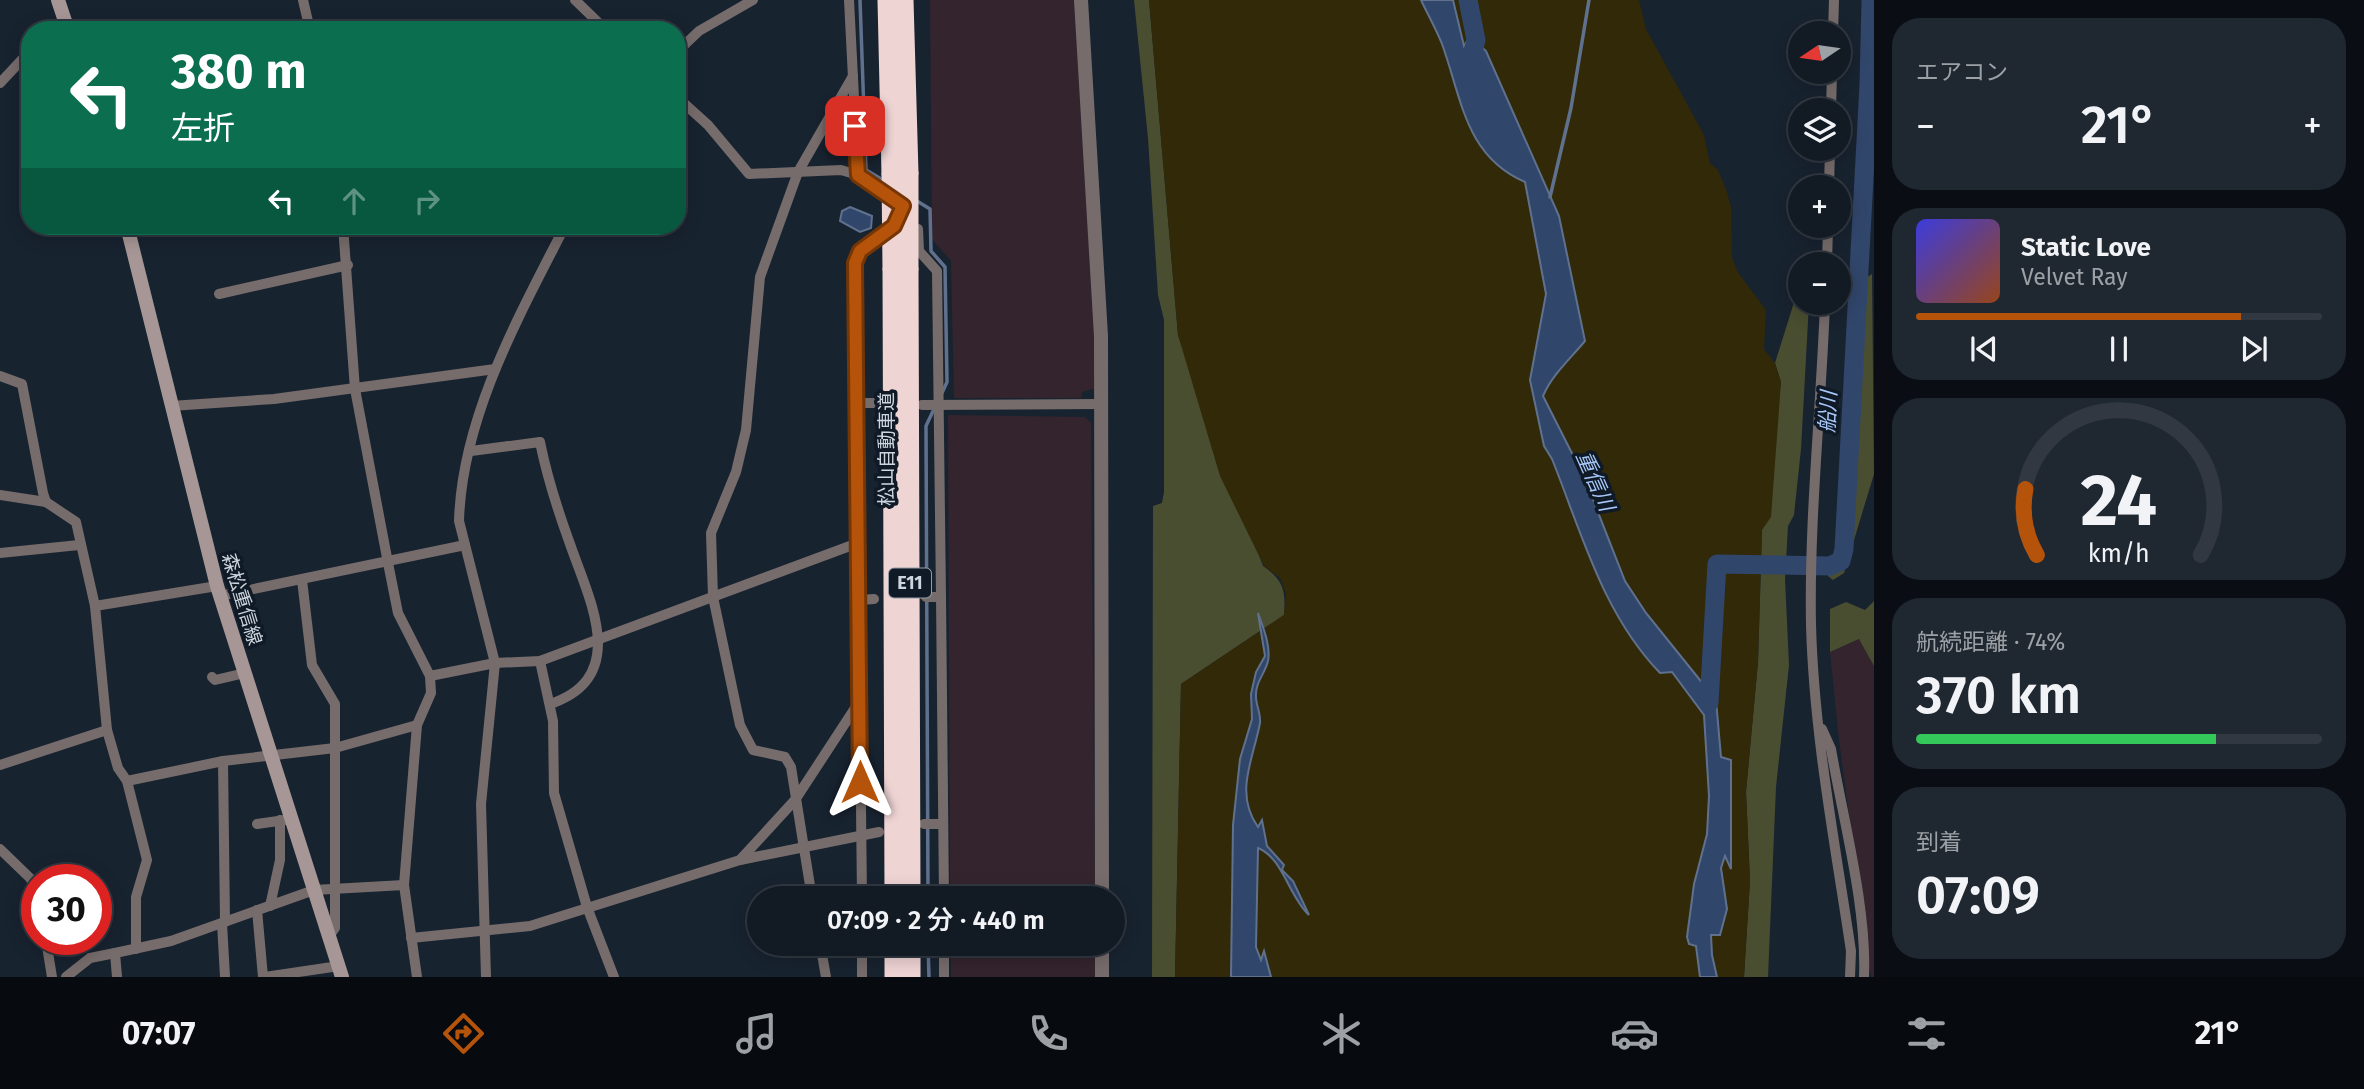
<!DOCTYPE html>
<html lang="ja">
<meta charset="utf-8">
<style>
:root{--surface:#121a24;--page:#1f2731;--text:#f1f3f6;--muted:#9ca1a6;--line:#313841;--accent:#b45309}
body{margin:0;font-family:"Fira Sans","Noto Sans JP",sans-serif;background:var(--page);color:var(--text);height:100vh;display:flex;flex-direction:column;font-size:26px;white-space:nowrap}
*{box-sizing:border-box;margin:0}
p{font-size:23px;color:var(--muted)}
.icon{flex:none;width:38px;height:38px;fill:none;stroke:currentColor;stroke-width:2;stroke-linecap:round;stroke-linejoin:round}
.map{position:relative;flex:1;overflow:hidden}
.details{display:flex;flex-direction:column;gap:18px;padding:18px;background:#0a0e14;width:490px}
.details>*{flex:none}
.guide{position:absolute;left:21px;top:21px;width:665px;height:214px;border-radius:28px;box-shadow:0 4px 18px #0003,0 0 0 2px var(--line);background:#0b6e4f;color:#fff;overflow:hidden}
.needle{width:46px;rotate:257deg}
.controls{position:absolute;left:1788px;top:21px;display:grid;gap:14px}
.controls a{display:grid;place-items:center;width:63px;height:63px;border-radius:50%;background:var(--surface);box-shadow:0 4px 18px #0003,0 0 0 2px var(--line);font-size:35px}
.speed{position:absolute;left:21px;top:864px;display:flex;gap:14px;font-size:35px;font-weight:700;text-align:center}
.speed>*{display:grid;place-content:center;width:91px;height:91px;border-radius:50%;background:var(--surface);box-shadow:0 4px 18px #0003,0 0 0 2px var(--line);line-height:1}
.speed .limit{border:10px solid #d22;background:#fff;color:#111}
.pin{position:absolute;display:grid;place-items:center;width:60px;height:60px;color:#fff;margin:-30px;border-radius:14px;box-shadow:0 4px 10px #0006}
.me{position:absolute;width:77px;margin:-38px;rotate:0deg;stroke-linejoin:round;filter:drop-shadow(0 0 5px #0008)}
.turn{display:flex;align-items:center;gap:24px;height:147px;padding:0 35px;font-size:32px}
.turn .icon{width:91px;height:91px;stroke-width:2.5}
.turn b{display:block;font-size:49px;line-height:60px}
.lanes{display:flex;align-items:center;height:66px;padding:0 35px;background:#0003;justify-content:center;gap:35px;direction:ltr}
.lanes .off{opacity:.35}
.big{font-size:52px;font-weight:600;line-height:1.1}
.details .widget{flex:1;display:flex;flex-direction:column;justify-content:center;gap:10px;min-width:0;padding:0 24px;border-radius:28px;background:var(--page)}
.details .dial{align-items:center;gap:0}
.dial svg{height:182px;overflow:visible;fill:none;stroke:var(--line);stroke-width:7;stroke-linecap:round;text-anchor:middle}
.dial text{fill:var(--text);stroke:none}
.song{display:flex;align-items:center;gap:21px}
.cover{width:84px;height:84px;border-radius:10px;background:linear-gradient(135deg,hsl(240 70% 55%),hsl(20 70% 35%))}
.played{height:7px;border-radius:4px;background:linear-gradient(90deg,var(--accent) 80%,var(--line) 80%)}
.keys{display:flex;justify-content:space-around;direction:ltr}
.heat{display:flex;justify-content:space-between;align-items:center;font-size:38px;direction:ltr}
.charge{height:10px;border-radius:5px;background:linear-gradient(90deg,#34c759 74%,var(--line) 0)}
.trip{position:absolute;left:747px;top:886px;width:378px;height:70px;border-radius:35px;background:var(--surface);box-shadow:0 4px 18px #0003,0 0 0 2px var(--line);font-weight:600;line-height:70px;text-align:center}
.dock{display:flex;height:112px;justify-content:space-around;align-items:center;background:#070a0e;color:var(--muted)}
.dock .icon{width:49px;height:49px}
.dock .on{color:var(--accent)}
.dock b{font-size:32px;color:var(--text)}
main{display:flex;flex:1;min-height:0}
.map>svg:first-child{display:block}
.industrial{fill:#34242e}
.green{fill:#4a4e30}
.sand{fill:#312908}
.water{fill:#31466b;stroke:#60718e;stroke-width:2}
.lines{fill:none;stroke-linecap:round;stroke-linejoin:round}
.stream{stroke:#60718e;stroke-width:3.5}
.river{stroke:#31466b;stroke-width:19}
.minor{stroke:#776c6c;stroke-width:10}
.tertiary{stroke:#776c6c;stroke-width:14}
.secondary{stroke:#a79696;stroke-width:14}
.motorway{stroke:#efd4d4;stroke-width:19}
.motorway-bridge{stroke:#efd4d4;stroke-width:19}
.route-casing{stroke:#753606;stroke-width:18}
.route{stroke:#b45309;stroke-width:12}
.labels{text-anchor:middle;dominant-baseline:central;stroke-width:7;stroke-linejoin:round;paint-order:stroke}
.shield{fill:#0f1a26;stroke:#949da7;stroke-width:2}
.shield-label{font-size:18px;font-weight:bold;fill:#cdd5de}
.street-label{font-size:19px;fill:#cdd5de;stroke:#0f1a26}
.water-label{font-size:21px;font-style:italic;fill:#a8c7f9;stroke:#0f1a26}
</style>
<main>
<div class="map">
<svg width="1874" height="977" viewBox="0 0 1874 977">
<rect width="100%" height="100%" fill="#182330"/>
<!-- industrial -->
<g class="industrial">
<path d="M930,0h145l17,249 4,139 -14,4 -1,6h-127l-3,-137 -19,-22z"/>
<path d="M948,415l137,2 6,6 4,475h-145z"/>
<path d="M1860,639l14,27v311h-3l-32,-237 -9,-88z"/>
<rect x="951" y="943" width="144" height="34"/>
</g>
<!-- green -->
<g class="green">
<path d="M1134,0h15l29,335 85,231c20,14 23,24 21,49l-103,69 -6,293h-23l1,-471 9,-3 2,-11v-172l-6,-25 -10,-157z"/>
<path d="M1872,274l2,200 -30,99 -11,7 -5,-4v-5l14,-8 3,-8 18,-275z"/>
<path d="M1801,280v23h8l-8,146 -7,66 -6,11 -3,53 4,86 -13,122 -8,190h-24l6,-96 -4,-89 12,-130 4,-132 19,-148 -6,-19z"/>
<path d="M1874,601v65l-15,-27 -29,13v-43l16,-7 19,8z"/>
</g>
<!-- sand -->
<path class="sand" d="M1149,0h490l7,29 58,106 6,28 8,7 9,22 4,15 1,50 5,14 29,39 -2,39 11,14 6,19 -10,135 -9,13 -4,132 -12,130 4,89 -6,96h-569l6,-293 103,-69 2,-21 -6,-16 -16,-12 -44,-90 -42,-141z"/>
<!-- water -->
<g class="water">
<path d="M1421,0h32l11,46 6,-10 16,15 73,165 26,125c-15,18 -33,34 -42,55l42,83 40,102 21,32 70,87 5,57 10,3v109l-6,-13 -4,12 6,41 -7,26h-9l1,20 5,22h-17l-4,-31 -7,-2 -2,-7 7,-53 13,-50 2,-38 -5,-81 -32,-43 -12,1c-57,-59 -78,-139 -108,-214l-8,-13 -14,-66 16,-86 -21,-112c-60,-26 -63,-83 -83,-138 -6,-15 -14,-29 -21,-44z"/>
<path d="M850,207l22,9 -1,12 -11,4 -20,-11 2,-10z"/>
<path d="M1258,613c5,14 13,33 10,48 -3,13 -13,21 -12,36 0,8 5,17 4,26 -7,37 -26,70 -2,104l4,-7 5,26 17,19 -2,5 11,11 16,34c-20,-18 -26,-57 -51,-67l-2,99 5,13 3,-9 7,26h-40l2,-152 7,-66 12,-40 -1,-25 5,-22 9,-16z"/>
</g>
<g class="lines">
<!-- stream -->
<g class="stream">
<path d="M860,0l6,170 17,10"/>
<path d="M1550,197l21,-89 18,-108"/>
<path d="M917,201l13,8 1,42 14,16 2,115 -5,11"/>
<path d="M928,898l-2,-472 8,-17"/>
<path d="M928,943l1,34"/>
</g>
<!-- river -->
<g class="river">
<path d="M1468,0l8,40 -6,24"/>
<path d="M1709,703l8,-139 113,2 11,-5 3,-12 25,-464 2,-85"/>
</g>
<!-- minor -->
<g class="minor">
<path d="M303,0l7,30"/>
<path d="M575,0l31,30"/>
<path d="M849,0l9,175 35,24"/>
<path d="M1833,33l1,-33"/>
<path d="M677,52l22,-21 54,-31"/>
<path d="M0,83l30,-32"/>
<path d="M677,97l31,28 41,49 92,-4 17,5"/>
<path d="M1831,110l1,-38"/>
<path d="M1829,187l1,-38"/>
<path d="M343,226l12,163 33,174 10,50 32,63 1,17 -14,32 -13,160 13,92"/>
<path d="M918,229l1,22 18,20 4,326"/>
<path d="M1827,264l1,-38"/>
<path d="M219,294l129,-29"/>
<path d="M1825,303c-4,107 -16,215 -14,322 3,110 24,218 40,326l-1,26"/>
<path d="M0,376l22,8 21,109 3,9 30,20 19,84 122,-20"/>
<path d="M857,403h21"/>
<path d="M922,405l180,-1"/>
<path d="M171,406l103,-7 221,-30"/>
<path d="M471,451l69,-9c7,35 18,69 30,102 19,55 61,133 -20,160"/>
<path d="M0,495l46,7"/>
<path d="M0,553l79,-8"/>
<path d="M302,580l10,85 23,39v224l-6,8"/>
<path d="M220,596l245,-51"/>
<path d="M926,597h15l3,301"/>
<path d="M860,600l14,-1"/>
<path d="M95,606l12,124 11,38 9,13 20,79 -11,37v52"/>
<path d="M540,661l13,60 1,72 33,114 27,70"/>
<path d="M430,676l65,-13 45,-2 318,-118"/>
<path d="M212,677l3,3 30,-7"/>
<path d="M1822,729l9,20c12,70 36,158 33,228"/>
<path d="M223,761l2,161"/>
<path d="M0,765l107,-35"/>
<path d="M127,781l96,-20 112,-13 82,-23"/>
<path d="M257,824l28,-4"/>
<path d="M924,824h19"/>
<path d="M0,849l30,29 7,12"/>
<path d="M740,860l139,-28"/>
<path d="M812,898l-21,-131 -6,-10 -32,-7 -13,-25 -27,-128 -2,-64 25,-61 10,-42 14,-153 38,-105 55,-96"/>
<path d="M862,898l-7,-635 5,-12 31,-23"/>
<path d="M270,906l10,-46v-40"/>
<path d="M257,910l6,67"/>
<path d="M222,923l3,54"/>
<path d="M411,938l119,-12 210,-66 55,-60 64,-98"/>
<path d="M46,940l6,37"/>
<path d="M820,943l6,34"/>
<path d="M862,943v34"/>
<path d="M944,943v34"/>
<path d="M66,977l24,-19 25,-5"/>
<path d="M117,977l-2,-24 56,-12 143,-51 90,-5"/>
<path d="M265,977l74,-11"/>
<path d="M486,977l-5,-173 14,-141 -36,-142c3,-104 60,-205 106,-295"/>
</g>
<!-- tertiary -->
<g class="tertiary">
<path d="M1081,0l20,336 1,562"/>
<path d="M1102,943v34"/>
</g>
<!-- secondary -->
<g class="secondary">
<path d="M58,0l10,30"/>
<path d="M127,226l90,360 125,391"/>
</g>
<!-- motorway -->
<g class="motorway">
<path d="M887,0l4,174"/>
<path d="M904,0l5,173"/>
<path d="M892,269l2,629"/>
<path d="M909,269l2,629"/>
<path d="M894,943v34"/>
<path d="M911,943v34"/>
</g>
<!-- motorway-bridge -->
<g class="motorway-bridge">
<path d="M909,173v96"/>
<path d="M891,174l1,95"/>
</g>
</g>
<g class="lines">
<defs>
<path id="route" d="M855,126l3,49 45,31 -9,20 -34,25 -5,12 5,519"/>
</defs>
<!-- route casing -->
<use href="#route" class="route-casing"/>
<!-- route -->
<use href="#route" class="route"/>
</g>
<g class="labels">
<!-- shield labels -->
<rect class="shield" x="889" y="568.5" width="42" height="29" rx="5"/>
<g class="shield-label">
<text x="910" y="583">E11</text>
</g>
<!-- street labels -->
<g class="street-label">
<text transform="translate(886 449) rotate(-90)">松山自動車道</text>
<text transform="translate(242 599) rotate(73)">森松重信線</text>
</g>
<!-- water labels -->
<g class="water-label">
<text transform="translate(1828 412) rotate(-87)">船川</text>
<text transform="translate(1595 481) rotate(66)">重信川</text>
</g>
</g>
</svg>
<div class="controls">
<a><svg class="needle" viewBox="-14 -14 28 28"><path d="M0-13l5 13h-10z" fill="#e53935"/><path d="M0 13l5-13h-10z" fill="#9ca1a6"/></svg></a>
<a><svg class="icon" aria-label="layers" viewBox="0 0 24 24"><path d="M12 4l9 5-9 5-9-5zM3 14l9 5 9-5"/></svg></a>
<a>+</a>
<a>−</a>
</div>
<div class="speed"><div class="limit">30</div></div>
<div class="pin" style="left:855px;top:126px;background:#d93025"><svg class="icon" aria-label="arrive" viewBox="0 0 24 24"><path d="M6 21V4h12l-3 4 3 4H6"/></svg></div>
<svg class="me" style="left:860px;top:782px" viewBox="-20 -20 40 40"><path d="M0-17L14 15 0 8-14 15z" fill="#b45309" stroke="#fff" stroke-width="4"/></svg>
<div class="trip">07:09 · 2 分 · 440 m</div>
<div class="guide">
<div class="turn"><svg class="icon" aria-label="left" viewBox="0 0 24 24"><path d="M17 20v-9H6M10 6l-5 5 5 5"/></svg><div><b>380 m</b>左折</div></div>
<div class="lanes"><svg class="icon" aria-label="left" viewBox="0 0 24 24"><path d="M17 20v-9H6M10 6l-5 5 5 5"/></svg><svg class="icon off" aria-label="ahead" viewBox="0 0 24 24"><path d="M12 20V5M6 11l6-6 6 6"/></svg><svg class="icon off" aria-label="right" viewBox="0 0 24 24"><path d="M7 20v-9h11M14 6l5 5-5 5"/></svg></div>
</div>
</div>
<section class="details">
<div class="widget"><p>エアコン</p>
<div class="heat"><a>−</a><b class="big">21°</b><a>+</a></div>
</div>
<div class="widget">
<div class="song"><i class="cover"></i><div><b>Static Love</b><p>Velvet Ray</p></div></div>
<div class="played"></div>
<div class="keys"><svg class="icon" aria-label="previous" viewBox="0 0 24 24"><path d="M18 5L8 12l10 7zM5 5v14"/></svg><svg class="icon" aria-label="pause" viewBox="0 0 24 24"><path d="M8 5v14M16 5v14"/></svg><svg class="icon" aria-label="next" viewBox="0 0 24 24"><path d="M6 5l10 7-10 7zM19 5v14"/></svg></div>
</div>
<div class="widget dial"><svg viewBox="0 0 100 80">
<path d="M14 69A42 42 0 1 1 86 69"/>
<path d="M14 69A42 42 0 0 1 9 40" stroke="#b45309"/>
<text x="50" y="56" font-size="32" font-weight="700">24</text>
<text x="50" y="72" font-size="11">km/h</text>
</svg></div>
<div class="widget"><p>航続距離 · 74%</p><b class="big">370 km</b><div class="charge"></div></div>
<div class="widget"><p>到着</p><b class="big">07:09</b></div>
</section>
</main>
<nav class="dock">
<b>07:07</b>
<svg class="icon on" aria-label="directions" viewBox="0 0 24 24"><path d="M12 3l9 9-9 9-9-9zM9 14v-3h6M13 9l2 2-2 2"/></svg>
<svg class="icon" aria-label="music" viewBox="0 0 24 24"><path d="M9 18V5l10-2v13"/><circle cx="6" cy="18" r="3"/><circle cx="16" cy="16" r="3"/></svg>
<svg class="icon" aria-label="phone" viewBox="0 0 24 24"><path d="M5 4h4l2 5-3 2q2 4 5 5l2-3 5 2v4C11 20 4 13 5 4z"/></svg>
<svg class="icon" aria-label="climate" viewBox="0 0 24 24"><path d="M12 3v18M4 7l16 10M4 17L20 7"/></svg>
<svg class="icon" aria-label="car" viewBox="0 0 24 24"><path d="M5 17H2v-5l4-1 3-4h7l3 4 3 1v5h-3M9 17h6M6 11h13"/><circle cx="7" cy="17" r="2"/><circle cx="17" cy="17" r="2"/></svg>
<svg class="icon" aria-label="filters" viewBox="0 0 24 24"><path d="M4 7h16M4 17h16"/><circle cx="9" cy="7" r="2"/><circle cx="15" cy="17" r="2"/></svg>
<b>21°</b>
</nav>
